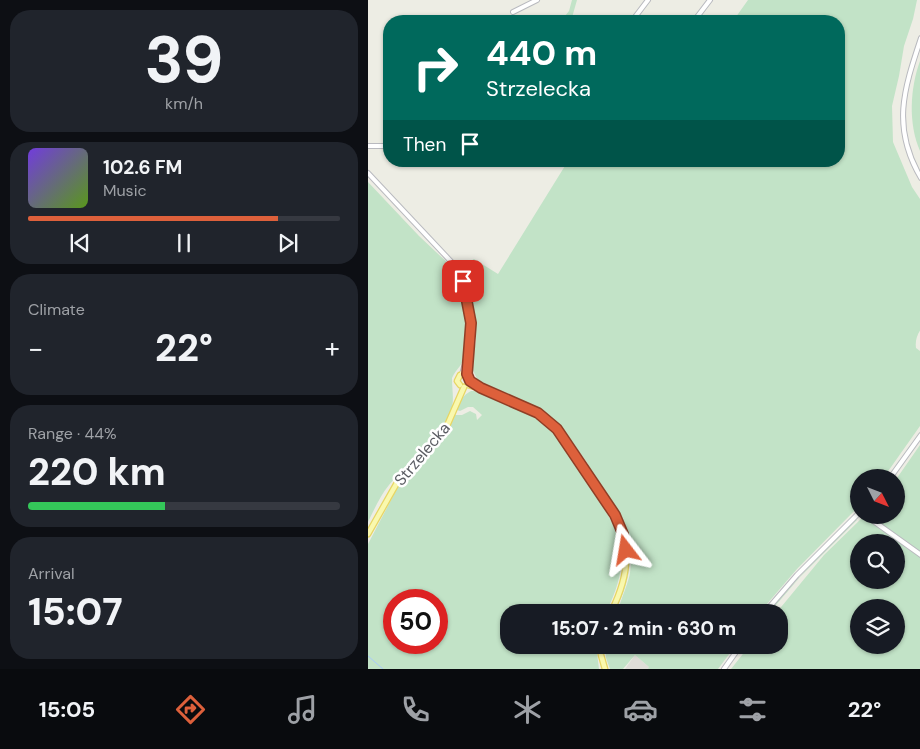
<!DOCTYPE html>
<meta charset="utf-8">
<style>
:root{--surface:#171b24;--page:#20242c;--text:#f1f3f6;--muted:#9ea1a6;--line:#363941;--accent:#dd603b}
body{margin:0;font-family:"DM Sans",sans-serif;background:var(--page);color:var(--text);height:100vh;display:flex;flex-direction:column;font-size:19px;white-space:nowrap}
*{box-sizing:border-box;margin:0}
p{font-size:16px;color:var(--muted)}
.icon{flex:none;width:28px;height:28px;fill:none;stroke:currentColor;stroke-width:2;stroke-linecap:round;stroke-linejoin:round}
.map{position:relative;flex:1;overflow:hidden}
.details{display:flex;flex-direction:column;gap:10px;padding:10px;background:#0d0f14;width:368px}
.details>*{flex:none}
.guide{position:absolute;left:15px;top:15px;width:462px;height:152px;border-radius:20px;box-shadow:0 1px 4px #0004;background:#00695c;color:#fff;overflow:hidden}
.needle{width:32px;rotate:132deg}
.tools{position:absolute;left:482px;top:469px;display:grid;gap:10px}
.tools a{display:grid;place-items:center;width:55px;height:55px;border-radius:50%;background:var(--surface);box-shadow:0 1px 4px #0004;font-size:25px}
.speed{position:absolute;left:15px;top:589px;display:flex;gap:10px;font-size:25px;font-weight:700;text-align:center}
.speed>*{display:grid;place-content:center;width:65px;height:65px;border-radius:50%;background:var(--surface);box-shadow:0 1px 4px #0004;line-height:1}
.speed .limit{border:8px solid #d22;background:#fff;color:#111}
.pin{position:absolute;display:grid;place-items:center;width:42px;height:42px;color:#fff;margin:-21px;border-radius:10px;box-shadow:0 2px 8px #0006}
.me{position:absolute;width:55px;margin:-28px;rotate:346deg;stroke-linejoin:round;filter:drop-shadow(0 0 4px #0008)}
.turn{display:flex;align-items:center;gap:18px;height:105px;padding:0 20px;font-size:22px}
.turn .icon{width:65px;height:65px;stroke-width:2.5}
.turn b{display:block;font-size:35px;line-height:42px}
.then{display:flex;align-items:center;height:48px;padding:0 20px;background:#0003;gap:10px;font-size:19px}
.big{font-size:38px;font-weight:800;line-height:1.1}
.details .widget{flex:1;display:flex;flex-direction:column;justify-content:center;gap:8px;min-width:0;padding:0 18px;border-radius:20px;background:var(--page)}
.details .dial{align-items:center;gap:0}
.dial b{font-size:65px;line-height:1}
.song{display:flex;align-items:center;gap:15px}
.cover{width:60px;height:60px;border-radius:8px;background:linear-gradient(135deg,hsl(260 70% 55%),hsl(90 70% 35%))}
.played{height:5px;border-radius:2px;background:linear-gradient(90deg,var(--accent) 80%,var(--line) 80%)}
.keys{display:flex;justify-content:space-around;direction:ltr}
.heat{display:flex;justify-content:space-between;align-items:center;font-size:28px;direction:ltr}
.charge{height:8px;border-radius:4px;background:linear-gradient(90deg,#34c759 44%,var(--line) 0)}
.trip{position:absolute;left:132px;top:604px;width:288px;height:50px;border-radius:20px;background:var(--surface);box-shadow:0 1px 4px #0004;font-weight:800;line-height:50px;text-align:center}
.tabs{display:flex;height:80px;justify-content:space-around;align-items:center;background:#090b0e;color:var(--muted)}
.tabs .icon{width:35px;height:35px}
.tabs .selected{color:var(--accent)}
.tabs b{font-size:22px;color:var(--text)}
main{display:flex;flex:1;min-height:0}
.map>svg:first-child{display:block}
.industrial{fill:#dfded8}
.green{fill:#c2e3c7;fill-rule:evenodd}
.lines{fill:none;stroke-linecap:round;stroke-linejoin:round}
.stream{stroke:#a9caf9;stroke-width:1}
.minor-casing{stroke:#b9babf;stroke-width:6}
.major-casing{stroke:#e7d664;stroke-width:7}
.minor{stroke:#fff;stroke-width:4}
.major{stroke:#f9f8ae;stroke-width:4.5}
.route-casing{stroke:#903e26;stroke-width:12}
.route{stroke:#dd603b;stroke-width:9}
.labels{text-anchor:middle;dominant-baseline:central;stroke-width:5;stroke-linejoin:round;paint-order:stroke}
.street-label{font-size:16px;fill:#5c5e64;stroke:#fff}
</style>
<main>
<section class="details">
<div class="widget dial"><b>39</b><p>km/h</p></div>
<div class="widget">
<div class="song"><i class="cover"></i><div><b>102.6 FM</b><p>Music</p></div></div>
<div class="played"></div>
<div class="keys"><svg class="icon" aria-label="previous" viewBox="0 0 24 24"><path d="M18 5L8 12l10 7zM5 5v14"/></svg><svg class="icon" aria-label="pause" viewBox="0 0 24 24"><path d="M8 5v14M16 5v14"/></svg><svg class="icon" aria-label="next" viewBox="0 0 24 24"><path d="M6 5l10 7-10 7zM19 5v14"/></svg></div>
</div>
<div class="widget"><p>Climate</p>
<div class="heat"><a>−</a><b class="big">22°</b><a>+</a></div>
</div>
<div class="widget"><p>Range · 44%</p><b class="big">220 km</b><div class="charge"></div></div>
<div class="widget"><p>Arrival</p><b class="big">15:07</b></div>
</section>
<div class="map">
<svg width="553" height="669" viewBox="0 0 553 669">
<rect width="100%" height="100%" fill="#edede4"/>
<!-- industrial -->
<path class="industrial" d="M267,655l15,13 -2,1h-23z"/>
<!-- green -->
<g class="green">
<path d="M204,0h5l-6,21h-10l8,-10z"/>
<path d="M380,0h169l-4,19 -9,27 -5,30 -7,30 1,36 19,45 8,12 1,130c-4,6 -6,12 -5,19l4,3v75l-36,51 -25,1v28l-62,63 -37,43h-142c0,-6 10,-27 12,-39 6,-43 -20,-75 -43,-108l1,-1 -24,-34 -16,-15 -42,-22 -28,-12 -7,-15 5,-25 -2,-27 -3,-5 -2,-12 1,-1 -5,-22 -3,-7 12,-8 24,15 70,-113h271v-140h-106z"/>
<path d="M552,61v90c-12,-27 -10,-63 0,-90z"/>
<path d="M0,182l51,54 33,31 6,11 5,20h1c4,20 5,37 1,56 -1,10 -9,15 -13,24 0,14 3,23 -2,37 -10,27 -44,48 -61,70 -9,11 -15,25 -21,37z"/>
<path d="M103,391h4c21,10 46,16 65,30 17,11 26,28 35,44 4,6 11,14 15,21 32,48 43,72 16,126h-97v33h87l3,24h-231v-125l34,-65 44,-47 9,-17h7l8,-4 6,3 1,6 5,-5 -9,-8h-5l-8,4 -3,-1c1,-7 7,-16 14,-19zM26,600h43v42h-43z"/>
<path d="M552,445v108l-52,-38h29v-37z"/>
<path d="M219,466c33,50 60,82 29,143 2,-12 10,-23 12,-36 6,-42 -20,-73 -42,-105z"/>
<path d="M496,516l56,41v112h-189l19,-24h29v-33h-2l47,-57zM491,542h38v38h-38zM491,608h38v37h-38z"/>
<path d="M488,519l1,1 -57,57 -30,35h-2l35,-39z"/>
<path d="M237,645h131l-18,24h-70l1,-2 -14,-12 -12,14h-13l-4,-11z"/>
</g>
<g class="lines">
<!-- stream -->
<path class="stream" d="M0,656l15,13"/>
<defs>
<g id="minor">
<path d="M145,12l24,-12"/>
<path d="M264,21l16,-21"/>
<path d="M326,21l16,-21"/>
<path d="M553,38c-17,51 -30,89 0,140"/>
<path d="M0,146h21"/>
<path d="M0,173l91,97c16,33 11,70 8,104"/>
<path d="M94,374l4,-14"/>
<path d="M522,478l31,-43"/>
<path d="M497,515l56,40"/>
<path d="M397,612l32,-37 62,-62"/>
<path d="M356,669l17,-24"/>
</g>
<g id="major">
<path d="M92,385l-3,-4 3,-6 7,-1 3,7"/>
<path d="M100,385c24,7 57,19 77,33 17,12 27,31 38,48 36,55 61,80 28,146"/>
<path d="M0,534l30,-53 48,-53 18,-41"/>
<path d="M232,645l1,10 4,14"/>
</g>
</defs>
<!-- minor casing -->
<use href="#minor" class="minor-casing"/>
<!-- major casing -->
<use href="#major" class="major-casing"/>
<!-- minor -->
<use href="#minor" class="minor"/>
<!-- major -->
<use href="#major" class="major"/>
</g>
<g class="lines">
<defs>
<path id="route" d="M95,281l8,42 -4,51 3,7 11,7 57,25 19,16 58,86 8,19 3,16"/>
</defs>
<!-- route casing -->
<use href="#route" class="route-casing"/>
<!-- route -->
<use href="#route" class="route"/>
</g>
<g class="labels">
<!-- street labels -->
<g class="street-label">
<text transform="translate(54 454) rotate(-50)">Strzelecka</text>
</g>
</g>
</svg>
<div class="tools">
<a><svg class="needle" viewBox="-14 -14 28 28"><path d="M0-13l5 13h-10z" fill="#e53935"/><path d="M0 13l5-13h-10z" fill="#9ea1a6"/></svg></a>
<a><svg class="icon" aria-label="search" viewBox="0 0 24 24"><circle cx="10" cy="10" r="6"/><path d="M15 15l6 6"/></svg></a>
<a><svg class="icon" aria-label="layers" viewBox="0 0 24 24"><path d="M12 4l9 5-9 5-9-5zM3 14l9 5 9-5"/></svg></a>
</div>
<div class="speed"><div class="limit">50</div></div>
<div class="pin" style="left:95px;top:281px;background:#d93025"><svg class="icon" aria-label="arrive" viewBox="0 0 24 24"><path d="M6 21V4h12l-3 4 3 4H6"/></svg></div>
<svg class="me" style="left:258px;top:550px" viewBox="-20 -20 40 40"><path d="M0-17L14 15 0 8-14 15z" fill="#dd603b" stroke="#fff" stroke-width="4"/></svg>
<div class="trip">15:07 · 2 min · 630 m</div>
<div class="guide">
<div class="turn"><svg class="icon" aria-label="right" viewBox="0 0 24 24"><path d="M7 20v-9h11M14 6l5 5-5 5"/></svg><div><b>440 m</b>Strzelecka</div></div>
<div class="then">Then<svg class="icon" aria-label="arrive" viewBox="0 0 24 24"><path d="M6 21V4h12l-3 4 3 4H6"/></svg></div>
</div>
</div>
</main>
<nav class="tabs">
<b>15:05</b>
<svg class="icon selected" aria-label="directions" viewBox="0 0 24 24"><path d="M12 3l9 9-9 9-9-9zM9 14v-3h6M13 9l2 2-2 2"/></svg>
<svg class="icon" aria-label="music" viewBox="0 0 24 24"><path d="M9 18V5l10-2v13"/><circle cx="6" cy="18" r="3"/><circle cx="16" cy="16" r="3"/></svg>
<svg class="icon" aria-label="phone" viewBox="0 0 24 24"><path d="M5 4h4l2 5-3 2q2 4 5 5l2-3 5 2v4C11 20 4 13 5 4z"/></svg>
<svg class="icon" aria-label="climate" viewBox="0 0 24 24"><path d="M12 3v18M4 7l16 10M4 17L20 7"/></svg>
<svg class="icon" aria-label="car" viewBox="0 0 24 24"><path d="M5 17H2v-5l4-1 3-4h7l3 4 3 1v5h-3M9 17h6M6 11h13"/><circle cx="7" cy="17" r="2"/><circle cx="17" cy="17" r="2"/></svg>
<svg class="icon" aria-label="filters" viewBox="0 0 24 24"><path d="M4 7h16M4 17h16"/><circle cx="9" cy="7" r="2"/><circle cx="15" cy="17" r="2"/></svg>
<b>22°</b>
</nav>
